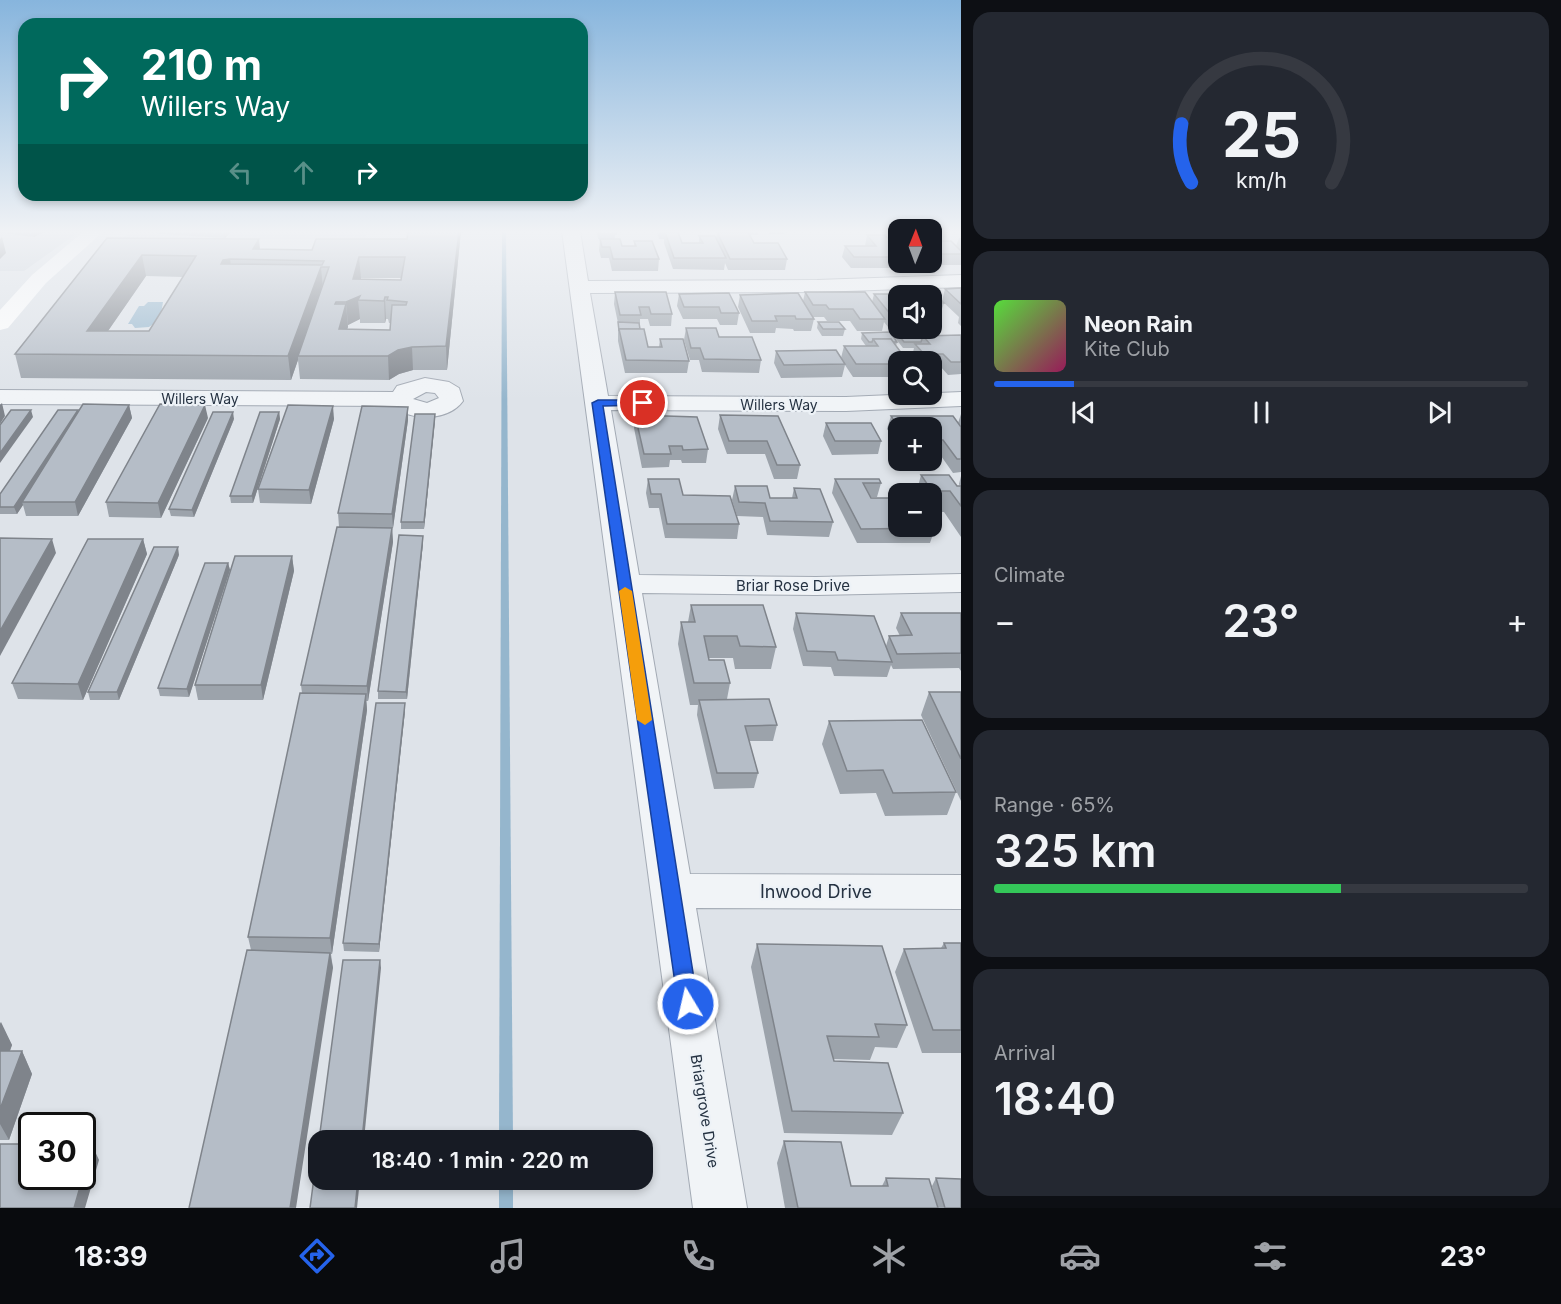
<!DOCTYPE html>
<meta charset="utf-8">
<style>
:root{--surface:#171b24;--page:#242831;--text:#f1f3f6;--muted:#9ea1a6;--line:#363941;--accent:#2563eb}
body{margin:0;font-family:Inter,sans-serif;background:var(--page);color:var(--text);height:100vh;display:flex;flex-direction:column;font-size:22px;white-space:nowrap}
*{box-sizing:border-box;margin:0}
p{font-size:20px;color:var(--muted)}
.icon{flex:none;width:33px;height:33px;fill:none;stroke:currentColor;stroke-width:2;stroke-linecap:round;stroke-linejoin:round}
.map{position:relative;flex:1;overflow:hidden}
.panel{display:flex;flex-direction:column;gap:12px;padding:12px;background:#0d0f14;width:600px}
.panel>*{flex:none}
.top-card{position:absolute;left:18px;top:18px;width:570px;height:183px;border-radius:18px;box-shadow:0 3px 9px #0003;background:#00695c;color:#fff;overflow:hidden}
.needle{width:39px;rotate:1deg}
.tools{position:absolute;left:888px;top:219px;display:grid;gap:12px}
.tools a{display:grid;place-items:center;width:54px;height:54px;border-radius:12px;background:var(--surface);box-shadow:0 3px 9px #0003;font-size:30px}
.speed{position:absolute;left:18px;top:1112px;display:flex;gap:12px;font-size:30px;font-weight:700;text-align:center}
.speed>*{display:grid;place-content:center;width:78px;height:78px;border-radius:50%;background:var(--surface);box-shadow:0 3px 9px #0003;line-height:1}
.speed .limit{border:3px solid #111;border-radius:9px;background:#fff;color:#111}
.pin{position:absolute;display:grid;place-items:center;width:51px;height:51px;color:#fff;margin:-26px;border:3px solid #fff;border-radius:50%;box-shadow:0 2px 6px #0007}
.me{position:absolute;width:66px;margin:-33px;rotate:351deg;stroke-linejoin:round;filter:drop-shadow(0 0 4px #0008)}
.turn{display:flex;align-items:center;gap:21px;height:126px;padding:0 24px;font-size:27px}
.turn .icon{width:78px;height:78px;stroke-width:2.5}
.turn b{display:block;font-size:42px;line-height:51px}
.lanes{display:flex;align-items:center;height:57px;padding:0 24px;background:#0003;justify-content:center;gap:30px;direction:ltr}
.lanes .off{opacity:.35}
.big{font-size:45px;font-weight:600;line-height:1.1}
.panel .widget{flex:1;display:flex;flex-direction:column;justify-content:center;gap:9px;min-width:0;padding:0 21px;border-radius:18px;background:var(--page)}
.panel .dial{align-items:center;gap:0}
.dial svg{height:156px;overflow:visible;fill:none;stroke:var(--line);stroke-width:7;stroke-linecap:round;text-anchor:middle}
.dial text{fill:var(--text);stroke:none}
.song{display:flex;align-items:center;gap:18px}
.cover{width:72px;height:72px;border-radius:9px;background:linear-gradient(135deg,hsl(110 70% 55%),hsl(330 70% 35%))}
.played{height:6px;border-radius:3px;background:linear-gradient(90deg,var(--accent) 15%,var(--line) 15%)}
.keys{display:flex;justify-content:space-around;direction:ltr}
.heat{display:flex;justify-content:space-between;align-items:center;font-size:33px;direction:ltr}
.charge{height:9px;border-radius:4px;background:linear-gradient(90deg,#34c759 65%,var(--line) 0)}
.trip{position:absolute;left:308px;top:1130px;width:345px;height:60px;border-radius:18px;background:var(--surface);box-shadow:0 3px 9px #0003;font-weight:600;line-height:60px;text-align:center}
.tab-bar{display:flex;height:96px;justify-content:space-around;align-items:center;background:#090b0e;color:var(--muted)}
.tab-bar .icon{width:42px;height:42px}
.tab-bar .active{color:var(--accent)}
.tab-bar b{font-size:27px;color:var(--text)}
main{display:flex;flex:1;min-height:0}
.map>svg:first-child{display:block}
.built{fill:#ccd3db}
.water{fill:#95b6cd}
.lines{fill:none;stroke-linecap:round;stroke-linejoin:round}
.stream{fill:#95b6cd;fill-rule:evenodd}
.street-casing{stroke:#a3aab4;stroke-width:2}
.street{fill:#f1f4f7;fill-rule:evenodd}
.secondary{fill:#fff;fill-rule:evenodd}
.wall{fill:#9ca3ab;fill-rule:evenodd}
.shaded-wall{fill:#7f848b}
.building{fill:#b5bdc7;stroke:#7f848b;stroke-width:1.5;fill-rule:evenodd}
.route{fill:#2563eb;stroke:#184099;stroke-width:1.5}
.slow{fill:#f59e0b}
.labels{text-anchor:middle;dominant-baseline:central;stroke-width:4.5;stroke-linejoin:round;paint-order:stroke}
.far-street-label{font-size:14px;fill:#253242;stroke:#edf2f7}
.street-label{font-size:15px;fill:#253242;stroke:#edf2f7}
.near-street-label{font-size:18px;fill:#253242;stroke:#edf2f7}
</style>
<main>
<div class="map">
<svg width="961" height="1208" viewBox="0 0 961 1208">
<rect width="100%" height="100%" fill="#dee3e9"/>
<!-- built -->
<g class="built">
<path d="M0,231h80l-56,40h-24z"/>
<path d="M134,231h233l-2,9 -245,-1z"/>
</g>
<!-- water -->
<path class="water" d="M148,302h15l-3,17 -11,8 -14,1 -3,-4h-4l11,-18h5z"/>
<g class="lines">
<!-- stream -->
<g class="stream">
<path d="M502,231h4l7,909h-14z"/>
<rect x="499" y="1179" width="14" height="29"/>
</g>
<defs>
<g id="street">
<path d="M562,231h18l8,50 229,-1 144,-5v12l-144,5 -227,1 18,103 238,1 115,-5v14l-115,5 -235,-1 28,165 177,2 145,-3v18l-145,3 -174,-2 48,281 271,1v34l-265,-1 51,300h-54z"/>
<path d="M425,378l24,4 10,6 4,13c-14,20 -52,21 -70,5l-393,-2v-14l393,2 4,-6zM426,392l9,1 4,5 -12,5 -14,-4z"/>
</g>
</defs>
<!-- street casing -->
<use href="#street" class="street-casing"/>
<!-- street -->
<use href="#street" class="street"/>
<!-- secondary -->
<path class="secondary" d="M84,231h20l-58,52 -38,45 -8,2v-20l32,-35z"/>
</g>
<!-- wall -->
<g class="wall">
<path d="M0,231h45l-11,6 -34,-4z"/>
<path d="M157,231h75l-7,7 -67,-4z"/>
<path d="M408,231h53l-14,139h-34l-14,4 -10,6 -89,-1 -2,-19 -7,20 -270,-2 -6,-24 92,-116 153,11 52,1 95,-11zM146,276l37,1 -34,54h-41zM361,278h40v2l-40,-1zM360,319v4h25l1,-4h2l1,4h2l-1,7 -43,-1 1,-4z"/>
<path d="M597,231h18v8l7,7h12v-5l25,18 -1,12h-46l-3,-13h-8l-2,-8 1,-11h2h-4z"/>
<path d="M657,231h21l4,12h17v-7l17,1 1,-5h6l-1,-1h37l-1,4h-8l4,8 33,16 -2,11h-57l-3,-7 -1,7 -51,-1 -9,-26v-4h-5l-2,-6z"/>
<path d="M767,231h18v3h-16z"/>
<path d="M867,235l31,14v-3l1,18h-7l-1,4h-40l-9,-11 3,-11h20z"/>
<path d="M959,238h2v27h-52l-2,-3h25v-21l24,5z"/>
<path d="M961,288v38l-3,-3 1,-6 -17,-16 3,-12z"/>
<path d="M931,289l13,14 -4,12h-8v-19h-34v31h-10l-4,-5 -2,9h-25l-7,-10h-23l-3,-4h-12l2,2 -3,12h-17l-1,-2 -17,-1 -1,5h-25l-12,-26 2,-12 58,-2 5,8 2,-9h60l7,10 2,-8h24l1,-4z"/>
<path d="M615,292l57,22 -1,12h-21l-2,-7h-8v10l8,18h11l1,-8 29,22 -2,12h-62l-7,-32v-18l-4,-19z"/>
<path d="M679,294l60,19 -2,12h-17l-3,-6h-34l-6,-13z"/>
<path d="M818,322l27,7 -2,7h-21l-5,-8z"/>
<path d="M686,328l33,9 42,23 -2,13 -57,-1 -3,-12h-9l-6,-20z"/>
<path d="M862,333l35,9 -1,4 2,16v15h-45l-8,-12 -3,12 -61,1 -7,-15 2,-12 65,7 3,-12h22l-5,-7z"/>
<path d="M897,333l32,3 32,-1v39l-13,1 -8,-9 -8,1v-5h-16l-4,-6 2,-8h-11l-7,-9z"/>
<path d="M129,405l3,13 -54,98h-52l-3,-11 -6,9h-17v-20l78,-84 1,2z"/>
<path d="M408,407v13l-15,108h-1l1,14 -25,159h-2l1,9 -35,244h-1l2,14 -82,-18 -3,-13 54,-244 -1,-8 38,-158 -1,-14z"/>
<path d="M279,412l1,7 -27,84h-22l-1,-7z"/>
<path d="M961,414v58l-8,1 -14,-20h-7v-25h-34v32h23l-2,5h-21l-4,-6 3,-14h1l-11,-16 4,-13 67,7z"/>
<path d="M635,415l73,34 -2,14h-24l-1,-3h-11l-1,7 -27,1 -8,-40z"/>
<path d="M720,415l58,1 22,49 -3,14h-23l-9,-25h-38l-9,-25z"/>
<path d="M208,418l-47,100 -52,-1 -3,-15z"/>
<path d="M234,419l-40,98 -23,-1 -2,-7z"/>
<path d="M334,419l-23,85 -51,-1 -2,-14z"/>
<path d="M435,420l-11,109h-23v-7z"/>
<path d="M826,423l55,18 -3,13 -46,1 -9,-19z"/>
<path d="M921,475l36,11h3l-1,-2 2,-8v61l-17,-25h-12v-18h-16z"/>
<path d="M648,479l35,16 56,29 -2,15 -72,-1 -6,-30h-10l-3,-15z"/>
<path d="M835,479l46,4 -4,14h-6v1l64,30 -5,15h-73l-25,-50z"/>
<path d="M735,486l35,12h22l2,-10 39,34 -4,15 -62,-2 -4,-18 -26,-1 -5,-16z"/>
<path d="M423,536v7l-16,156h-29v-8z"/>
<path d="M143,539l4,15 -64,146 -65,-1 -6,-16z"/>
<path d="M179,555l-60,145h-29l-2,-8z"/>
<path d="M292,556l2,15 -31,129h-65l-3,-15z"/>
<path d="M228,563l2,7 -41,127 -29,-1 -2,-8z"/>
<path d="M691,605l85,42 -5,22h-36l-2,-11h-24v2l21,23 -3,16 50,26 -4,16h-24l9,32 -4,15 -40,1 -17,-74 1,-10h-8l-12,-61 3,-22h7z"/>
<path d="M796,613l90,33 3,-10h11l-4,-8 5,-15h60v58l-2,-3 -66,1 -2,-4 -4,12 -53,-1 -3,-9 -28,-1 -10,-37z"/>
<path d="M929,692h32v109l-40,-86z"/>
<path d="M405,711l-26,241 -35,-1 -1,-8z"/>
<path d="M829,721l127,71 -9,23 -62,1 -9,-23 -36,1 -18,-50z"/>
<path d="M944,943h17v110h-39l-27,-81 9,-23 37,-1z"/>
<path d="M757,944l150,81 -10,23 -22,-1 -5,13 -37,-1 1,2 69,52 -11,22 -108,-2 -33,-166z"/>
<path d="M0,1022l12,23 -2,6h12l10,23 -23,66h-9z"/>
<path d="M784,1141l67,45h31l4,-8 52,30h-153l-8,-45z"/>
<path d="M936,1178l25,30h-23l-6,-22z"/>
</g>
<!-- shaded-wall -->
<g class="shaded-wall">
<path d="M33,231h12l-11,6z"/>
<path d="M224,231h8l-7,7z"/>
<path d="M459,231h2l-14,139 -1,-24z"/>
<path d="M2,237l4,16 -6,6v-20z"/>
<path d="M259,239l2,21 -8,-11z"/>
<path d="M142,255l4,21 -54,78 -5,-23z"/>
<path d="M359,257l2,21 -5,20 4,-2 -2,4 2,19 -12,6 -2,-23z"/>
<path d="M230,259l3,21 -12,-16 2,-4z"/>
<path d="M321,267l2,22 -25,67v4l-7,20 -3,-24z"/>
<path d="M385,297l1,22 -1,4 -1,-22z"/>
<path d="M346,304l2,23 -7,26 -2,-24z"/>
<path d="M412,347l1,23 -14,4 -10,6 -1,-24 10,-6z"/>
<path d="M2,403l3,13 -5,8v-19z"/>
<path d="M129,405l3,13 -54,98 -3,-14z"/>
<path d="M205,405l3,13 -47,100 -3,-15z"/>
<path d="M333,406l1,13 -23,85 -2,-14z"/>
<path d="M408,407v13l-15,108 -1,-14z"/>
<path d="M31,410l2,7 -33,46v-10z"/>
<path d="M78,410l2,7 -58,85 1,3 -6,9 -3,-7z"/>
<path d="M233,412l1,7 -40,98 -2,-7z"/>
<path d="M279,412l1,7 -27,84 -1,-7z"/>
<path d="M435,414v6l-11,109v-7z"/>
<path d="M392,528l1,14 -25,159 -1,-15z"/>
<path d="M423,536v7l-16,156 -1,-7z"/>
<path d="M52,539l4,14 -56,103v-25z"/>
<path d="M143,539l4,15 -64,146 -5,-16z"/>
<path d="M178,547l1,8 -60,145 -2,-8z"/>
<path d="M292,556l2,15 -31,129 -2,-15z"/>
<path d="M228,563l2,7 -41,127 -2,-8z"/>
<path d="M366,694l1,16 -35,244 -2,-16z"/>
<path d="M405,703v8l-26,241v-8z"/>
<path d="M330,953l3,15 -37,240h-6z"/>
<path d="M380,960l1,8 -17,172h-2z"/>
<path d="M1,1022l11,23 -11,28 -1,-2v-47z"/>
<path d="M22,1051l10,23 -23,66 -9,-16v-15z"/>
<path d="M92,1145l7,15 -14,48h-11z"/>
<path d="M358,1179h2l-3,29h-2z"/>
</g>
<!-- building -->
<g class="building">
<path d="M408,231h51l-13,115 -34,1 -14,3 -10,6h-90l31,-89h-8l-33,89 -273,-2 92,-116 152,1 -6,10 59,1 4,-11h91zM142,255l54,1 -47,75h-62zM359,257h46l-4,23 -48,-1zM230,259l94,2 -2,4 -101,-1 2,-4zM360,296l-2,4 26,1 1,-4h3l-1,3 20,2 -1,3h-14l-2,25 -51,-1 7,-25h-11l1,-2h10z"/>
<path d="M598,231h17l1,3h-18z"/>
<path d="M665,232h13l4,11h21l-4,-7h16l11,22h-52z"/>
<path d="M717,232h31l6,11h24l9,16h-57z"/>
<path d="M867,235h18l13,14v4h-7l3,4h-40l-9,-11h31z"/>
<path d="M600,239h20l2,7h14l-2,-5h18l7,18h-46l-3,-12h-8z"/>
<path d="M932,241h19l10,10v3h-29z"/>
<path d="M961,288v16l-16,-15z"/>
<path d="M931,289l13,14h-12v-7h-34v19h-7l-17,-21h29l-4,-4z"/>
<path d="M615,292h51l6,22h-21l-2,-7h-10l2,8h-21z"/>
<path d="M805,292h60l20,27h-25l-7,-10h-24l-3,-4h-13z"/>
<path d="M729,293l10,20h-18l-2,-6h-35l-5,-13z"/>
<path d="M798,293l16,26h-18l-1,-3h-20l2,5h-25l-12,-26z"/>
<path d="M618,322l21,1 1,6h-21v2z"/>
<path d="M818,322h21l6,7h-22z"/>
<path d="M686,328h30l3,9h33l9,23 -57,-1 -4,-11h-9z"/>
<path d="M619,329h25l4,18h14l-2,-8h23l6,22 -63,-1z"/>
<path d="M890,332l7,10h-4l-2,-3h-18l-1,3h-3l-7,-9z"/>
<path d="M926,332l3,4h-6l-2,6h-17l-7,-9z"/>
<path d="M961,335v27h-10l-8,-8h-19l-9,-10h15l-7,-8z"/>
<path d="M873,339h18l17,23h-10v2h-42l-12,-18h34z"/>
<path d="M836,350l9,14 -61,1 -8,-14z"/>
<path d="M83,404l46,1 -54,97h-53z"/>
<path d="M160,404l45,1 -47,98 -52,-1z"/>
<path d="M288,405l45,1 -24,84 -51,-1z"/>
<path d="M362,406l46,1 -16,107 -54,-1z"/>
<path d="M11,410h20l-31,43v-28z"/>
<path d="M58,410h20l-64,97h-14v-13z"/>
<path d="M213,412h20l-41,98 -23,-1z"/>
<path d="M260,412h19l-27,84h-22z"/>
<path d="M415,414h20l-11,108h-23z"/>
<path d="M635,415l62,2 11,32 -25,1 -1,-4h-13l2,8h-27z"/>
<path d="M720,415l58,1 22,49h-23l-10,-24h-38z"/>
<path d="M891,416h62l8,11v32h-4l-14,-19h-11v-12h-33z"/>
<path d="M826,423h45l10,18h-46z"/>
<path d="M921,475h28l8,11h4v20l-11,-15h-18z"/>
<path d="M648,479h31l4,16 47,1 9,28h-72l-6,-30h-10z"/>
<path d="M835,479h44l2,4h-18l8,15h27v28h34v-3l3,5 -74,1z"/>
<path d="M735,486h32l3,12h27l-3,-10 26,1 13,33 -63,-1 -5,-18 -26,-1z"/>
<path d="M337,527l55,1 -25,158 -66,-1z"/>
<path d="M399,535l24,1 -17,156 -28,-1z"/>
<path d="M0,538l52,1 -52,92z"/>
<path d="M88,539h55l-65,145 -66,-1z"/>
<path d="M154,547h24l-61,145h-29z"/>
<path d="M235,556h57l-31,129h-66z"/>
<path d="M205,563h23l-41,126 -29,-1z"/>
<path d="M691,605h72l13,42 -36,-1 -3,-10h-33l5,24h15l6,23h-36l-13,-61h14z"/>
<path d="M796,613l78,3 18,46 -54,-2 -3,-8 -28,-1z"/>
<path d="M901,613h60v40l-64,1 -8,-18 23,-1z"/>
<path d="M929,692h32v67z"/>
<path d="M300,693l66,1 -36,244 -82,-1z"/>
<path d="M769,699l8,26 -32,1 13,47h-41l-18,-73z"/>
<path d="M376,703h29l-26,241 -36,-1z"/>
<path d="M922,720l34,72 -63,1 -10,-23 -36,1 -18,-50z"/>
<path d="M944,943h17v87h-28l-29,-81 42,-1z"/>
<path d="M757,944l125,2 25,79 -32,-1 4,13 -52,-1 7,25 54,2 15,50 -111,-2z"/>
<path d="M247,950l83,3 -40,255h-101z"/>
<path d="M343,960h37l-18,180h-43z"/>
<path d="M0,1051h22l-22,58z"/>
<path d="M784,1141l57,1 10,44h37l-2,-8 43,1 9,29h-140z"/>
<path d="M0,1144h32v32h50v-31h10l-18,63h-74z"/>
<path d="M318,1147v32h40l-3,29h-45z"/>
<path d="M936,1178l25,1v29h-16z"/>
</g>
<!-- sky -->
<linearGradient id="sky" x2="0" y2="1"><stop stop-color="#87b5dd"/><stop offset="0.58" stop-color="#f0f2f5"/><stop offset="1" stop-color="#f0f2f5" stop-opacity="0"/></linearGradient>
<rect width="961" height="400" fill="url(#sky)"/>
<!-- route -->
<path class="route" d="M643,400l5,3 -2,2 -43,1 95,598 -3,6 -7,3 -7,-3 -3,-6 -86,-601 6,-3z"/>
<!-- slow -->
<path class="slow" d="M625,587l7,4 20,129 -7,5 -8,-5 -18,-129z"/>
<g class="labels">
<!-- far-street labels -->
<g class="far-street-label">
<text x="200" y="398">Willers Way</text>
<text x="779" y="404">Willers Way</text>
</g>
<!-- street labels -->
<g class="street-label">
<text x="793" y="585">Briar Rose Drive</text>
<text transform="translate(705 1111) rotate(81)">Briargrove Drive</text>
</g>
<!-- near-street labels -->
<g class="near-street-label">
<text x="816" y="891">Inwood Drive</text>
</g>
</g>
</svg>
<div class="tools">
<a><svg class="needle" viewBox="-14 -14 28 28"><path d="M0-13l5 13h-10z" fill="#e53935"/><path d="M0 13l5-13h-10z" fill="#9ea1a6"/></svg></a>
<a><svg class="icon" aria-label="sound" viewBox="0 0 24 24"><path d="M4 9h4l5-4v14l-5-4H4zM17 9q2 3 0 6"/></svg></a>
<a><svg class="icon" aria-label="search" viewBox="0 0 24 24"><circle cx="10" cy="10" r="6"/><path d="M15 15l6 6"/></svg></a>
<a>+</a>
<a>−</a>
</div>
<div class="speed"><div class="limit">30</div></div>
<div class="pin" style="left:643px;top:403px;background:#d93025"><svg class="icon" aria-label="arrive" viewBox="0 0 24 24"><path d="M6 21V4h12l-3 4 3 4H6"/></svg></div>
<svg class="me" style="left:688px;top:1004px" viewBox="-20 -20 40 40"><circle r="17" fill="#2563eb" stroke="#fff" stroke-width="3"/><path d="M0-11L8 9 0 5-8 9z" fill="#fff"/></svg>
<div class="trip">18:40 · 1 min · 220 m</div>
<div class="top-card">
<div class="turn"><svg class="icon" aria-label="right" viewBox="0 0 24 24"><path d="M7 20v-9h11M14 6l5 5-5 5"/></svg><div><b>210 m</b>Willers Way</div></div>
<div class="lanes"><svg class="icon off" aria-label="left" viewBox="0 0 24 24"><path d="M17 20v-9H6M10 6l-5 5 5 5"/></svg><svg class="icon off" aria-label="ahead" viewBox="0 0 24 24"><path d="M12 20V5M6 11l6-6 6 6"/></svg><svg class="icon" aria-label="right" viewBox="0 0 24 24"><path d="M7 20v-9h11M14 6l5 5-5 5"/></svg></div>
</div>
</div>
<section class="panel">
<div class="widget dial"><svg viewBox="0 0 100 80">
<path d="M14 69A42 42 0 1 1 86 69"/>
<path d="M14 69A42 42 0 0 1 9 39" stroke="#2563eb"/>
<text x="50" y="56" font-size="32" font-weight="700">25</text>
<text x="50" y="72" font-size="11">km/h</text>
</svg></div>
<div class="widget">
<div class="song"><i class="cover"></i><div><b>Neon Rain</b><p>Kite Club</p></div></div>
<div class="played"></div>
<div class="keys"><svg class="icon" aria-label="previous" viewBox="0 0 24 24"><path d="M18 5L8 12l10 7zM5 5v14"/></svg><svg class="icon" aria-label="pause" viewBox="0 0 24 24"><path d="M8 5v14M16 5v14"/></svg><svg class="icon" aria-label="next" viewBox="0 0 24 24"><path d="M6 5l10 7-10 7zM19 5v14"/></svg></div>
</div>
<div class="widget"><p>Climate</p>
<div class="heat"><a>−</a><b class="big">23°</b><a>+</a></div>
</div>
<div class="widget"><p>Range · 65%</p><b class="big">325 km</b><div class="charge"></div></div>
<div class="widget"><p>Arrival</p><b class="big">18:40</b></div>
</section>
</main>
<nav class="tab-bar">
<b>18:39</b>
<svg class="icon active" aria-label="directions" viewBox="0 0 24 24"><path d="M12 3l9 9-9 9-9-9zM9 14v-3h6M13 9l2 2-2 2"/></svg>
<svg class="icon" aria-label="music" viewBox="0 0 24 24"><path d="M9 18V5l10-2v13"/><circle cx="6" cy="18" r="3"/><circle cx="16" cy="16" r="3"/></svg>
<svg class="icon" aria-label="phone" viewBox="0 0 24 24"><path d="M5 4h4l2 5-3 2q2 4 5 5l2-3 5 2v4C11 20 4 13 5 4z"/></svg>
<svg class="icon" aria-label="climate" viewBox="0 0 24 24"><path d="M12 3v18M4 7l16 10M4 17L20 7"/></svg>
<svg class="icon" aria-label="car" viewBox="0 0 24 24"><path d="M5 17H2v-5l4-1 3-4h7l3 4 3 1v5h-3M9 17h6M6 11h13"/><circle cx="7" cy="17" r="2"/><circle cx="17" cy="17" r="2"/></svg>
<svg class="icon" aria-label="filters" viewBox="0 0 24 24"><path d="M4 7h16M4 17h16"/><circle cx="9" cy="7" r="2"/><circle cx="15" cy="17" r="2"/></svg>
<b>23°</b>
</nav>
